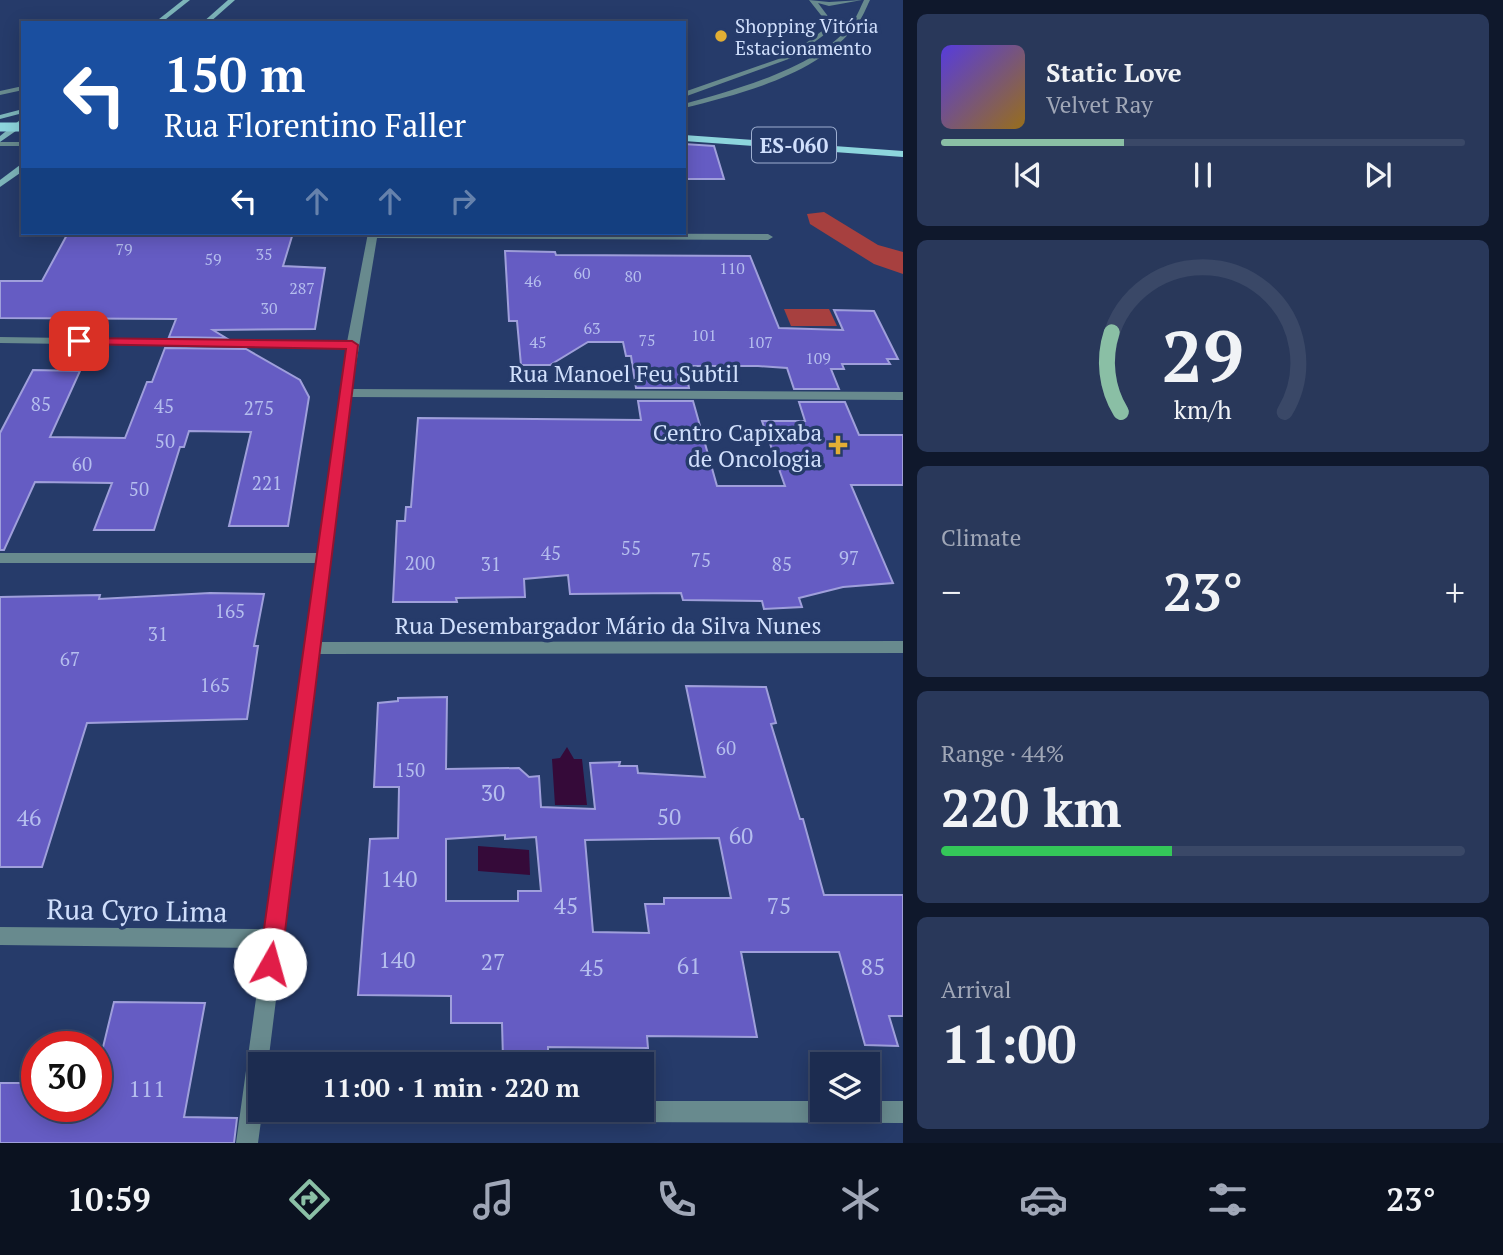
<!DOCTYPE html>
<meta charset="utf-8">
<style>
:root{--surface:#1c2c50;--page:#29385a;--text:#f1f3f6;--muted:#a0a7b7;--line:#3a4867;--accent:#8abfa5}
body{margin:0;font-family:"PT Serif",serif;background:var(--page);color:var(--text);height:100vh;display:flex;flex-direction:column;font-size:26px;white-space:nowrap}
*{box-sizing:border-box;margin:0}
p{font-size:23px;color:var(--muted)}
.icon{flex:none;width:38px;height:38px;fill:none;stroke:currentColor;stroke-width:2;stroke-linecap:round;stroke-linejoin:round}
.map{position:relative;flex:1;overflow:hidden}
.panel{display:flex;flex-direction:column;gap:14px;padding:14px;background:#0f182c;width:600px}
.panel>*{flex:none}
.hud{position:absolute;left:21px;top:21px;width:665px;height:214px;border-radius:0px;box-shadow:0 4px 18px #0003,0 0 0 2px var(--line);background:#1a4fa0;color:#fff;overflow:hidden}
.tools{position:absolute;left:810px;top:1052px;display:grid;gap:14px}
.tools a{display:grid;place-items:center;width:70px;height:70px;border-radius:0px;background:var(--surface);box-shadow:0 4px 18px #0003,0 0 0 2px var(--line);font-size:35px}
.speed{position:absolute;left:21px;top:1031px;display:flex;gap:14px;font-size:35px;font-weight:700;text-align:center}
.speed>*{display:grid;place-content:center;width:91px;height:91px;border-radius:50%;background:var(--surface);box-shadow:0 4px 18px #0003,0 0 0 2px var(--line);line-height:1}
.speed .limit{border:10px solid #d22;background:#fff;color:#111}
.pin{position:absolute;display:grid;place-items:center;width:60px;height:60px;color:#fff;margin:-30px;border-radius:14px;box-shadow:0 4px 10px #0006}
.me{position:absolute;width:77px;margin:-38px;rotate:7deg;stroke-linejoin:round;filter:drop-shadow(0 0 5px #0008)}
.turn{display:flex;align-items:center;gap:24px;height:147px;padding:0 28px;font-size:32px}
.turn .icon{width:91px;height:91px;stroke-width:2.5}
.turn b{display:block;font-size:49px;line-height:60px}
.lanes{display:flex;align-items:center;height:66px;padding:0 28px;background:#0003;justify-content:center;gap:35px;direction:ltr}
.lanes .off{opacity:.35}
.big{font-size:52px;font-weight:600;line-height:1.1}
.panel .tile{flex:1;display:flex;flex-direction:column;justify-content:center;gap:10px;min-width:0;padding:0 24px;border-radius:10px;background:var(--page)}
.panel .dial{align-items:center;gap:0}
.dial svg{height:182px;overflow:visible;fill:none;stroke:var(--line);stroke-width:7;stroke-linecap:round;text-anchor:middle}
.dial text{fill:var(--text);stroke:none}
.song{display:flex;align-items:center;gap:21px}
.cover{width:84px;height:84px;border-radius:10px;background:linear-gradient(135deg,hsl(250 70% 55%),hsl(40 70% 35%))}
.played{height:7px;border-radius:4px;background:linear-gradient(90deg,var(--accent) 35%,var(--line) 35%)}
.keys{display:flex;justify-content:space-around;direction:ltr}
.heat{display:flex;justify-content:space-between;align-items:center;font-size:38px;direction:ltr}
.charge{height:10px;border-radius:5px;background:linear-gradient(90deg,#34c759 44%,var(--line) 0)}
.trip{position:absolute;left:248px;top:1052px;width:406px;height:70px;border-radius:0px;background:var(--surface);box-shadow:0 4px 18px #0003,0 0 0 2px var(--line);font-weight:600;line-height:70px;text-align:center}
.tab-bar{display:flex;height:112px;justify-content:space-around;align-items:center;background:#0b1220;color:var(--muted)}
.tab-bar .icon{width:49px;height:49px}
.tab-bar .on{color:var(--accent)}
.tab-bar b{font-size:32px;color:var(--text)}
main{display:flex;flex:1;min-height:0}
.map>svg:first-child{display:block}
.green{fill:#a7403f}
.water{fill:#350a39}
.building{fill:#655cc3;stroke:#9f9fdb;stroke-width:2;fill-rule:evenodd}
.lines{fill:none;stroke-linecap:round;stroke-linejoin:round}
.minor{fill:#688a8e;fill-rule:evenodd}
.tertiary{fill:#688a8e;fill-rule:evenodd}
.secondary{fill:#7db5ba;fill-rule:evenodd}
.primary{fill:#8dd5dd;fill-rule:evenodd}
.primary-bridge{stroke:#8dd5dd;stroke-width:9}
.route{fill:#e11d48;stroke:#92132f;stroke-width:2}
.poi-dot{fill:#e2ae34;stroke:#263b6a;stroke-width:2.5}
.labels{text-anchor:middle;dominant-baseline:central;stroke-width:7;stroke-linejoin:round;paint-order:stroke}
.far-number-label{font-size:16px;fill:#b5beee}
.far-poi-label{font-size:19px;fill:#d0dffc;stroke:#263b6a;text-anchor:start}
.number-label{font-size:19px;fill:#b5beee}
.shield{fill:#263b6a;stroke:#9daed0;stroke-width:2}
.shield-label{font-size:21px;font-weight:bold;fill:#d0dffc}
.street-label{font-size:23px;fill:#d0dffc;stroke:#263b6a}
.poi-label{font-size:23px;fill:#d0dffc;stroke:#263b6a;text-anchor:end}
.near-number-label{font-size:23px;fill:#b5beee}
.near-street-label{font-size:28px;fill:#d0dffc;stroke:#263b6a}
</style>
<main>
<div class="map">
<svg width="903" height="1143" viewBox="0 0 903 1143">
<rect width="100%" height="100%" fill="#263b6a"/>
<!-- green -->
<g class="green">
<path d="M824,212l54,33 25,7v22l-29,-10 -64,-40 -3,-10z"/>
<path d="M784,309h45l8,17h-46z"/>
</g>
<!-- water -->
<g class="water">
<path d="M567,747l7,12h8l5,46h-32l-3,-46 8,-1z"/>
<path d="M478,846l51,4 1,25 -52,-4z"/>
</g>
<!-- building -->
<g class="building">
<path d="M684,144l30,2 10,33h-40z"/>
<path d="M68,233h225l-10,33 42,2 -10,61 -102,1 13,8 -57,-1 7,-18 -176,-1v-37h42z"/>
<path d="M505,251l50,1 1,3 194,1 29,72 64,2 -9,-20 40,1 24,48h-11l3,5h-48l2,5h-13l8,20h-45l-7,-21 -29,-2h-73l4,22h-53l-5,-32h-5l-3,-14h-35l-38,23h-29l-4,-44h-8z"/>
<path d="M165,348l81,1 54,31 9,17 -21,129h-59l22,-94 -62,-1 -5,16h-4l-26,83h-60l18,-47 -77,-1 -31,68h-4v-117l33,-63 47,1 -30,66 75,1 22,-56h5z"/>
<path d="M638,401h55l24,85h68l-23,-65h43l-6,-19h46l14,33h44v50h-52l42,98 -50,4 -44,11 3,9 -38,2 -2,-8 -79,-1 -2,-7 -111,1 -2,-19 -44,4 1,18 -69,1 1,4h-64l4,-81h8l1,-14h5l7,-89 223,2z"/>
<path d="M210,593l54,1 -10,52h4l-11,73 -160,4 -45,144h-42v-270l100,-2 -1,4z"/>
<path d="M686,686l80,1 10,36 -5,1 29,95h3l21,76h79v121h-14l9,30 -33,-1 -26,-93h-98l16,85 -110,-1 1,12 -100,-1v12h-45l-1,-36h-51v-27l-93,-1 12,-156 28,-1 1,-51h-25l4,-84 20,-2v-3l49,-1 -1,72 73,-1 10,9 10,-1 2,31 54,2 -5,-46 30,-1 -1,4h18l1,7 67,4zM505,835v4l31,-2 5,54h-23v10h-72v-62zM719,838l12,60h-67v6h-19l4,29 -56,-1 -8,-92z"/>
<path d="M114,1002l91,1 -21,114 53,1 -3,25h-234v-60h37v23h59v-30z"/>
</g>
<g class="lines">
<!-- minor -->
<path class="minor" d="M368,233l400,1 5,3 -5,3 -391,-2 -25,151 551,3v8l-552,-3 -31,245 583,-1v12l-584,1 -51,410h-7v46h381v-9h180v9h46v-9h35v22l-642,-2 -3,22h-22l27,-195 -263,-3v-18l266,2 50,-366h-316v-10h318l28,-205 -346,-5v-6l347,5z"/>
<!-- tertiary -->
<g class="tertiary">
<path d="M809,0l20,2 33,-2 -33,6 -11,-3 12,16 -2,13 -34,25 -110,40v-5l106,-37 32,-24 2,-12z"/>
<path d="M864,0h6c-4,8 -7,17 -13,24 -39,51 -114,69 -173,84v-4c51,-14 140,-38 170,-84 4,-6 7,-14 10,-20z"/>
<path d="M23,86v4l-23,5v-4z"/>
<rect x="0" y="142" width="23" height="4"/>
</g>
<!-- secondary -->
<g class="secondary">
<path d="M183,0h7l-29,23h-7z"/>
<path d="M228,0h7l-26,23h-7z"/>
<path d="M23,109v4l-23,6v-4z"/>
<path d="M20,120h3v6l-23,16v-6z"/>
<path d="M20,165h3v6l-23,16v-7z"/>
</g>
<!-- primary -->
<path class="primary" d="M684,135l219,16v6l-219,-16z"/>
<!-- primary-bridge -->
<path class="primary-bridge" d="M0,127h23"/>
</g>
<!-- route -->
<path class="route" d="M79,338l273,3 6,4 -77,619 -3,7 -8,4 -7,-4 -4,-7 87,-615 -271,-5v-5z"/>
<!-- markers -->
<g class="poi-dot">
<circle cx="721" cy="36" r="7"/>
<path d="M834.5 434.5h7v7h7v7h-7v7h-7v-7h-7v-7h7z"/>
</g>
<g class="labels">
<!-- far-number labels -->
<g class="far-number-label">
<text x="124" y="249">79</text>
<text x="264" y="254">35</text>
<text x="213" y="259">59</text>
<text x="732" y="268">110</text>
<text x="582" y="273">60</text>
<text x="633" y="276">80</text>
<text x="533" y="281">46</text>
<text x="302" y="288">287</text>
<text x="269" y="308">30</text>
<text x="592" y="328">63</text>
<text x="704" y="335">101</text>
<text x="647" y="340">75</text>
<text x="538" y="342">45</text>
<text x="760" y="342">107</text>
<text x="818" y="358">109</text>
</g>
<!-- far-poi labels -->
<g class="far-poi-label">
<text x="735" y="25">Shopping Vitória<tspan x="735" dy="22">Estacionamento</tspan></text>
</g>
<!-- number labels -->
<g class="number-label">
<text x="41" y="403">85</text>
<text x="164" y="405">45</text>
<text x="259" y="407">275</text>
<text x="165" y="440">50</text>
<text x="82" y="463">60</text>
<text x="267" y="482">221</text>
<text x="139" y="488">50</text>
<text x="631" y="547">55</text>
<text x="551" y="552">45</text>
<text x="849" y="557">97</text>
<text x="701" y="559">75</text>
<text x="420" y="562">200</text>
<text x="491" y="563">31</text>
<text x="782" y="563">85</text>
<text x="230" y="610">165</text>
<text x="158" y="633">31</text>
<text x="70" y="658">67</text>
<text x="215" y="684">165</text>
<text x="726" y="747">60</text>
<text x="410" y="769">150</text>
</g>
<!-- shield labels -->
<rect class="shield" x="752" y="127.5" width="84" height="35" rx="5"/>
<g class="shield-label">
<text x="794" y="145">ES-060</text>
</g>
<!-- street labels -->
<g class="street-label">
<text x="624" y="373">Rua Manoel Feu Subtil</text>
<text x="608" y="625">Rua Desembargador Mário da Silva Nunes</text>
</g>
<!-- poi labels -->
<g class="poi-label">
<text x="822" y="432">Centro Capixaba<tspan x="822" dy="26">de Oncologia</tspan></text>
</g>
<!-- near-number labels -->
<g class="near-number-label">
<text x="493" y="792">30</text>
<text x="669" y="816">50</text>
<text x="29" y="817">46</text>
<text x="741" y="835">60</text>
<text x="399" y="878">140</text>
<text x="566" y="905">45</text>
<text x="779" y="905">75</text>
<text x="397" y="959">140</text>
<text x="493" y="961">27</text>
<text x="689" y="965">61</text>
<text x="873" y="966">85</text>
<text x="592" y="967">45</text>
<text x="147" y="1088">111</text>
</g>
<!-- near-street labels -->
<g class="near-street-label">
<text transform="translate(137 910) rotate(1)">Rua Cyro Lima</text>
</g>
</g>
</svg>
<div class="tools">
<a><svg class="icon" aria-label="layers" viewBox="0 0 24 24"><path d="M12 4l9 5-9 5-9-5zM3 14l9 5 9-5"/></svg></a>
</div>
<div class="speed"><div class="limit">30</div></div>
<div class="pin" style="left:79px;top:341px;background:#d93025"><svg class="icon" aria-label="arrive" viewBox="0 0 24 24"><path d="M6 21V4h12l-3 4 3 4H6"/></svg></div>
<svg class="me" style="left:270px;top:964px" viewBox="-20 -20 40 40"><circle r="19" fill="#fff"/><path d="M0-13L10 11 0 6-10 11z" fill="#e11d48"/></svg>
<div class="trip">11:00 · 1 min · 220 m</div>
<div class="hud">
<div class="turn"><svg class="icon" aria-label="left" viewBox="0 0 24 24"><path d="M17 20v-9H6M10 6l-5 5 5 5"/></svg><div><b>150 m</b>Rua Florentino Faller</div></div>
<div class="lanes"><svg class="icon" aria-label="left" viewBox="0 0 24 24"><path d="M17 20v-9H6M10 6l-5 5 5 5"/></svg><svg class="icon off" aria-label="ahead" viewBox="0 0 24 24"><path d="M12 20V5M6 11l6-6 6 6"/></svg><svg class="icon off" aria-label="ahead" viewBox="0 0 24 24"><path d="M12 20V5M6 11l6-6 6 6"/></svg><svg class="icon off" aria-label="right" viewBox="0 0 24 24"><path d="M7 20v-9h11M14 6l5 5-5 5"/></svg></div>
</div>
</div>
<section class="panel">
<div class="tile">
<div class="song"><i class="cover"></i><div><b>Static Love</b><p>Velvet Ray</p></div></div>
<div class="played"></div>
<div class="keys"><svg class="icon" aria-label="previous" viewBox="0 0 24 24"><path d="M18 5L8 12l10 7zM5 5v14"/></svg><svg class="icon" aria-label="pause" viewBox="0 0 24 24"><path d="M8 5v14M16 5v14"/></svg><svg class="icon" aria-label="next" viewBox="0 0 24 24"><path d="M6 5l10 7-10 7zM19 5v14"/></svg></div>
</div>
<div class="tile dial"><svg viewBox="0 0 100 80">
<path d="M14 69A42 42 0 1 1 86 69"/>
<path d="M14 69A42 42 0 0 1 10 34" stroke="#8abfa5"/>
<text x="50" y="56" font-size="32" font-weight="700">29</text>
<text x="50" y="72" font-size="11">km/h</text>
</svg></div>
<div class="tile"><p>Climate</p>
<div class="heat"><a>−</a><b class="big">23°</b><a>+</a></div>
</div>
<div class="tile"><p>Range · 44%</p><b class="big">220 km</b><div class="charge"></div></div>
<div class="tile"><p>Arrival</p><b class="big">11:00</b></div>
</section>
</main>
<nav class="tab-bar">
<b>10:59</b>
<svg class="icon on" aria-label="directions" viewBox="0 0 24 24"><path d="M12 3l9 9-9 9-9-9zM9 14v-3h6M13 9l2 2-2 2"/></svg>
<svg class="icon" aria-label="music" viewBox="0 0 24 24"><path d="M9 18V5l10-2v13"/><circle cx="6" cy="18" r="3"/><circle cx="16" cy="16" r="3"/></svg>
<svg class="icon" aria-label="phone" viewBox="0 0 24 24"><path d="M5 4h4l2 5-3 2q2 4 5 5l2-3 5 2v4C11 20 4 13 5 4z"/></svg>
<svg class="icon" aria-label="climate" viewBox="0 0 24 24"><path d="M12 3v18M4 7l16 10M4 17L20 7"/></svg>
<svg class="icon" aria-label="car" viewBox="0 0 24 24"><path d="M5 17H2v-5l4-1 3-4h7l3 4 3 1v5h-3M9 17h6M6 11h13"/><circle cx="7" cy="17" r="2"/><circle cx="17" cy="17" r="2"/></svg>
<svg class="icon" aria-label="filters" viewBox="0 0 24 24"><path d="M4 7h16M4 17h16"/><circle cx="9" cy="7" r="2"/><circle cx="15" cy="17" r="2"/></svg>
<b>23°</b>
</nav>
